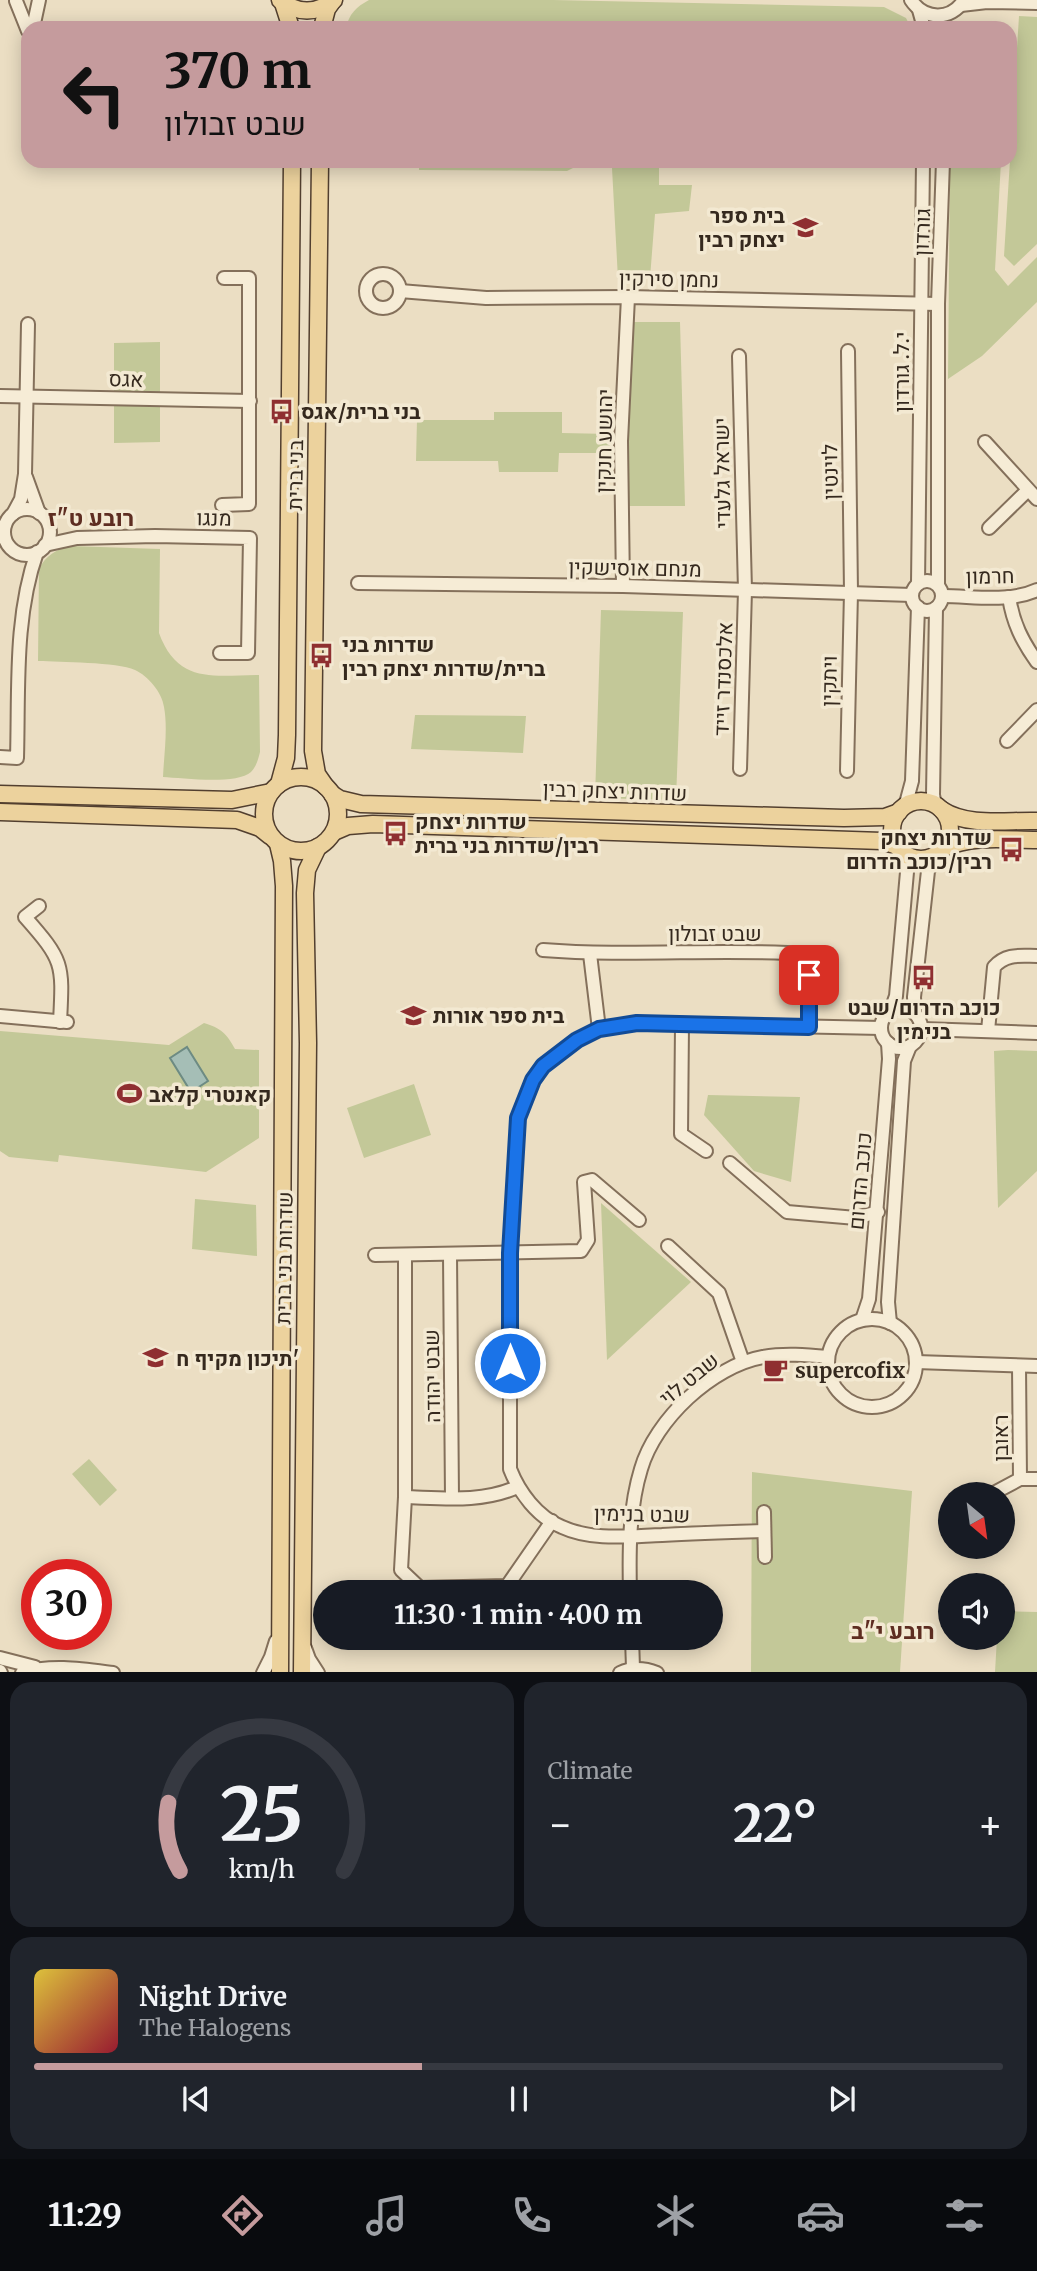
<!DOCTYPE html>
<meta charset="utf-8">
<style>
:root{--surface:#171b24;--page:#20242c;--text:#f1f3f6;--muted:#9ea1a6;--line:#363941;--accent:#c59b9d}
body{margin:0;font-family:Merriweather,Heebo,serif;background:var(--page);color:var(--text);height:100vh;display:flex;flex-direction:column;font-size:26px;white-space:nowrap}
*{box-sizing:border-box;margin:0}
p{font-size:23px;color:var(--muted)}
.icon{flex:none;width:38px;height:38px;fill:none;stroke:currentColor;stroke-width:2;stroke-linecap:round;stroke-linejoin:round}
.map{position:relative;height:1672px;overflow:hidden}
.sheet{display:flex;flex-direction:column;gap:10px;padding:10px;background:#0d0f14;flex:1}
.sheet>*{flex:none}
.hud{position:absolute;left:21px;top:21px;width:996px;height:147px;border-radius:21px;box-shadow:0 4px 18px #0003;background:#c59b9d;color:#111;overflow:hidden}
.needle{width:46px;rotate:151deg}
.fabs{position:absolute;left:938px;top:1482px;display:grid;gap:14px}
.fabs a{display:grid;place-items:center;width:77px;height:77px;border-radius:50%;background:var(--surface);box-shadow:0 4px 18px #0003;font-size:35px}
.speed{position:absolute;left:21px;top:1559px;display:flex;gap:14px;font-size:35px;font-weight:700;text-align:center}
.speed>*{display:grid;place-content:center;width:91px;height:91px;border-radius:50%;background:var(--surface);box-shadow:0 4px 18px #0003;line-height:1}
.speed .limit{border:10px solid #d22;background:#fff;color:#111}
.pin{position:absolute;display:grid;place-items:center;width:60px;height:60px;color:#fff;margin:-30px;border-radius:14px;box-shadow:0 4px 10px #0006}
.me{position:absolute;width:77px;margin:-38px;rotate:0deg;stroke-linejoin:round;filter:drop-shadow(0 0 5px #0008)}
.turn{display:flex;align-items:center;gap:24px;height:147px;padding:0 28px;font-size:32px}
.turn .icon{width:91px;height:91px;stroke-width:2.5}
.turn b{display:block;font-size:49px;line-height:60px}
.big{font-size:52px;font-weight:700;line-height:1.1}
.sheet .tile{flex:1;display:flex;flex-direction:column;justify-content:center;gap:10px;min-width:0;padding:0 24px;border-radius:21px;background:var(--page)}
.sheet .dial{align-items:center;gap:0}
.dial svg{height:182px;overflow:visible;fill:none;stroke:var(--line);stroke-width:7;stroke-linecap:round;text-anchor:middle}
.dial text{fill:var(--text);stroke:none}
.song{display:flex;align-items:center;gap:21px}
.cover{width:84px;height:84px;border-radius:10px;background:linear-gradient(135deg,hsl(50 70% 55%),hsl(350 70% 35%))}
.played{height:7px;border-radius:4px;background:linear-gradient(90deg,var(--accent) 40%,var(--line) 40%)}
.keys{display:flex;justify-content:space-around;direction:ltr}
.heat{display:flex;justify-content:space-between;align-items:center;font-size:38px;direction:ltr}
.sheet .tiles{flex:1;display:grid;gap:10px;grid-template-columns:1fr 1fr}
.tile:last-child{grid-column:span 2}
.trip{position:absolute;left:313px;top:1580px;width:410px;height:70px;border-radius:35px;background:var(--surface);box-shadow:0 4px 18px #0003;font-weight:700;line-height:70px;text-align:center}
.dock{display:flex;height:112px;justify-content:space-around;align-items:center;background:#090b0e;color:var(--muted)}
.dock .icon{width:49px;height:49px}
.dock .selected{color:var(--accent)}
.dock b{font-size:32px;color:var(--text)}
.map>svg:first-child{display:block}
.green{fill:#c3c898}
.water{fill:#a5beb6;stroke:#6d8b83;stroke-width:2}
.lines{fill:none;stroke-linecap:round;stroke-linejoin:round}
.minor-casing{stroke:#84705b;stroke-width:16}
.major-casing{stroke:#523f2f;stroke-width:19}
.minor{stroke:#f6ecd6;stroke-width:12}
.major{stroke:#ecd29d;stroke-width:16}
.route-casing{stroke:#114b97;stroke-width:18}
.route{stroke:#1a73e8;stroke-width:12}
.labels{text-anchor:middle;dominant-baseline:central;stroke-width:7;stroke-linejoin:round;paint-order:stroke}
.poi-label{font-size:21px;font-weight:bold;fill:#35291e;stroke:#f3e9d2;text-anchor:start}
.street-label{font-size:21px;fill:#35291e;stroke:#f3e9d2}
.neighbourhood-label{font-size:23px;font-weight:bold;fill:#5e2d21;stroke:#f3e9d2}
</style>
<div class="map">
<svg width="1037" height="1673" viewBox="0 0 1037 1673">
<rect width="100%" height="100%" fill="#ebdec3"/>
<!-- green -->
<g class="green">
<path d="M369,0h184l331,7 22,11 5,10h-565c3,-14 10,-21 23,-28z"/>
<path d="M1019,16l18,1v227l-23,22 -10,-10z"/>
<path d="M419,161h240v24h33l-3,26 -34,3 -5,64 -32,1 -6,-111 -37,-1 -8,4 -148,-1z"/>
<path d="M950,161h51l-6,109 13,16 29,-29v45l-55,54 -34,23z"/>
<path d="M625,322h55l5,184h-62z"/>
<path d="M160,342v100l-46,1v-100z"/>
<path d="M494,412h68v21l48,1v19h-51l-1,19h-59l-1,-11h-82l1,-41h77z"/>
<path d="M70,546l90,3 -1,84c19,52 56,42 100,42l1,77c-2,8 -4,15 -9,20 -14,13 -69,6 -88,5 1,-23 5,-48 1,-70 -2,-15 -16,-31 -29,-37 -18,-8 -75,-8 -97,-9l1,-92c7,-14 17,-19 31,-23z"/>
<path d="M601,610l82,2 -7,188 -81,-2z"/>
<path d="M415,715l111,1 -3,37 -112,-4z"/>
<path d="M204,1023c17,5 23,11 31,26l24,1v88l-53,34 -147,-17 -1,7 -49,-5 -9,-6v-120l169,14z"/>
<path d="M1008,1050l29,1v120l-39,37 -4,-157z"/>
<path d="M414,1084l17,51 -67,23 -17,-50z"/>
<path d="M708,1095l92,2 -9,85 -37,-11 -50,-56z"/>
<path d="M195,1199l61,6 1,51 -65,-7z"/>
<path d="M601,1203l90,79 -84,78z"/>
<path d="M89,1459l28,31 -17,16 -28,-32z"/>
<path d="M752,1472l160,19 -12,181 -149,1z"/>
<path d="M1003,1611l34,1v60h-42l2,-34h6z"/>
</g>
<!-- water -->
<path class="water" d="M187,1047l21,34 -17,11 -21,-34z"/>
<g class="lines">
<defs>
<g id="minor">
<path d="M911,0c13,20 40,21 53,0"/>
<path d="M16,1l12,30"/>
<path d="M961,5l26,-3 50,1"/>
<path d="M919,10l5,18"/>
<path d="M33,28l6,-28"/>
<circle cx="383" cy="291" r="17"/>
<path d="M400,291l86,7 142,-1 310,7"/>
<path d="M739,356l6,234 -5,179"/>
<path d="M0,396l250,5"/>
<path d="M985,442l52,57"/>
<path d="M26,477l13,36"/>
<path d="M222,505l27,-1v-226h-25"/>
<circle cx="27" cy="532" r="23"/>
<path d="M13,514l8,-15 4,-25 3,-150"/>
<path d="M989,528l39,-38"/>
<path d="M45,545l32,-7 78,-2 95,2 -2,115h-28"/>
<circle cx="927" cy="596" r="15"/>
<path d="M358,583l265,3 289,9"/>
<path d="M918,584l5,-423"/>
<path d="M938,584v-280l5,-143"/>
<path d="M623,586l-2,-145 7,-144"/>
<path d="M943,596c30,0 66,7 94,-6"/>
<path d="M1009,597c4,26 13,44 28,65"/>
<path d="M1007,741l30,-31"/>
<path d="M0,757l17,1c2,-69 -3,-141 20,-206"/>
<path d="M847,771l4,-179 -3,-241"/>
<path d="M935,805l-2,-10 3,-187"/>
<path d="M905,807l7,-26 6,-174"/>
<path d="M39,906l-14,11c39,44 38,47 35,105"/>
<path d="M543,950c89,7 177,-2 265,4l1,73"/>
<path d="M590,954l9,75"/>
<circle cx="901" cy="1028" r="20"/>
<path d="M891,1010l5,-14 11,-124 -3,-19"/>
<path d="M915,1013l-1,-16 14,-126 7,-15"/>
<path d="M0,1016l67,6"/>
<path d="M682,1025l-1,109 25,17"/>
<path d="M922,1029l115,4"/>
<path d="M988,1031l6,-64c12,-14 27,-11 43,-11"/>
<path d="M730,1163l57,49 69,6 22,-6"/>
<path d="M668,1246l51,47 24,69"/>
<path d="M450,1254l2,244"/>
<path d="M375,1255l206,-4 7,-11 -4,-58 8,-2 47,40"/>
<path d="M405,1255v242l-4,73 19,18 87,-2 45,-65"/>
<circle cx="872" cy="1363" r="44"/>
<path d="M862,1320l7,-21 20,-240 -1,-16"/>
<path d="M890,1323l-2,-21 16,-241 6,-15"/>
<path d="M916,1362l121,4"/>
<path d="M1020,1479h17"/>
<path d="M992,1494l28,-15 -1,-113"/>
<path d="M405,1497c36,1 78,6 112,-10"/>
<path d="M764,1512l1,45"/>
<path d="M764,1531c-34,1 -68,2 -102,4 -32,1 -70,6 -100,-8 -25,-10 -43,-35 -52,-58v-216l8,-135 15,-38 10,-14 34,-26 22,-11 38,-6 244,5"/>
<path d="M630,1592c-1,-40 -1,-84 11,-123 14,-49 71,-103 122,-112 21,-4 44,-2 65,0"/>
<path d="M632,1638l1,30"/>
<path d="M305,1648l4,11 9,14"/>
<path d="M0,1658l35,9"/>
<path d="M0,1671l1,2"/>
<path d="M22,1673c30,-9 60,-4 91,0"/>
<path d="M263,1673l8,-16 5,-16"/>
<path d="M620,1673c13,-6 24,-5 37,0"/>
</g>
<g id="major">
<path d="M280,0c17,14 37,14 54,0"/>
<path d="M283,3l8,25"/>
<path d="M322,28l5,-19 5,-7"/>
<path d="M320,161l-7,590 4,23 9,13"/>
<circle cx="301" cy="814" r="37"/>
<path d="M279,784l7,-26 1,-23 5,-574"/>
<path d="M0,794l232,6 39,-8"/>
<path d="M332,794l8,5 21,5 483,14 41,-1 14,-5"/>
<circle cx="921" cy="830" r="29"/>
<path d="M942,810c26,17 65,10 95,11"/>
<path d="M0,812l237,8 23,8 10,8"/>
<path d="M334,832l14,-6 25,-2 509,17 15,5"/>
<path d="M278,844l4,17 2,25 -4,787"/>
<path d="M944,848c29,-13 63,-8 93,-8"/>
<path d="M302,1673l6,-630 -3,-150 2,-23 11,-23"/>
</g>
</defs>
<!-- minor casing -->
<use href="#minor" class="minor-casing"/>
<!-- major casing -->
<use href="#major" class="major-casing"/>
<!-- minor -->
<use href="#minor" class="minor"/>
<!-- major -->
<use href="#major" class="major"/>
</g>
<g class="lines">
<defs>
<path id="route" d="M510,1363v-110l8,-135 15,-38 10,-14 34,-26 22,-11 38,-6 172,4v-52"/>
</defs>
<!-- route casing -->
<use href="#route" class="route-casing"/>
<!-- route -->
<use href="#route" class="route"/>
</g>
<!-- icons -->
<defs>
<symbol id="school-bare" viewBox="-9 -9 18 18"><path d="M0-5L7-2L0 1L-7-2ZM-4 1L0 2.5L4 1V4Q0 6-4 4Z" fill="#8f2f31" stroke="#f3e9d2" stroke-width="2.5" paint-order="stroke"/></symbol>
<symbol id="bus-bare" viewBox="-9 -9 18 18"><path d="M-5-6H5V4H4V6H2V4H-2V6H-4V4H-5ZM-3.5-4V0h7V-4ZM-3.5 1.2v1.5H-2V1.2ZM2 1.2v1.5H3.5V1.2Z" fill="#8f2f31" stroke="#f3e9d2" stroke-width="2.5" paint-order="stroke"/></symbol>
<symbol id="stadium-bare" viewBox="-9 -9 18 18"><path d="M0-5a6.5 5 0 1 0 0 10a6.5 5 0 1 0 0-10ZM-3.5-1.8h7v3.6h-7Z" fill="#8f2f31" stroke="#f3e9d2" stroke-width="2.5" paint-order="stroke"/></symbol>
<symbol id="cafe-bare" viewBox="-9 -9 18 18"><path d="M-5.5-4.5H6V0H3Q3 3.5 0 3.5H-2.5Q-5.5 3.5-5.5 0ZM3-3.2v2h1.7v-2ZM-6 4.5H4V6H-6Z" fill="#8f2f31" stroke="#f3e9d2" stroke-width="2.5" paint-order="stroke"/></symbol>
</defs>
<g fill-rule="evenodd">
<use href="#school-bare" x="788" y="210" width="35" height="35"/>
<use href="#bus-bare" x="264" y="394" width="35" height="35"/>
<use href="#bus-bare" x="304" y="638" width="35" height="35"/>
<use href="#bus-bare" x="378" y="816" width="35" height="35"/>
<use href="#bus-bare" x="994" y="832" width="35" height="35"/>
<use href="#bus-bare" x="906" y="960" width="35" height="35"/>
<use href="#school-bare" x="396" y="998" width="35" height="35"/>
<use href="#stadium-bare" x="112" y="1076" width="35" height="35"/>
<use href="#school-bare" x="138" y="1340" width="35" height="35"/>
<use href="#cafe-bare" x="758" y="1352" width="35" height="35"/>
</g>
<g class="labels">
<!-- poi labels -->
<g class="poi-label">
<text x="785" y="215" text-anchor="end">בית ספר<tspan x="785" dy="24">יצחק רבין</tspan></text>
<text x="301" y="411">בני ברית/אגס</text>
<text x="342" y="644">שדרות בני<tspan x="342" dy="24">ברית/שדרות יצחק רבין</tspan></text>
<text x="415" y="821">שדרות יצחק<tspan x="415" dy="24">רבין/שדרות בני ברית</tspan></text>
<text x="992" y="837" text-anchor="end">שדרות יצחק<tspan x="992" dy="24">רבין/כוכב הדרום</tspan></text>
<text x="924" y="1007" text-anchor="middle">כוכב הדרום/שבט<tspan x="924" dy="24">בנימין</tspan></text>
<text x="433" y="1015">בית ספר אורות</text>
<text x="149" y="1094">קאנטרי קלאב</text>
<text x="176" y="1358">תיכון מקיף ח'</text>
<text x="795" y="1370">supercofix</text>
</g>
<!-- street labels -->
<g class="street-label">
<text transform="translate(922 232) rotate(-88)">גורדון</text>
<text transform="translate(669 279) rotate(1)">נחמן סירקין</text>
<text transform="translate(901 372) rotate(-90)">י.ל. גורדון</text>
<text transform="translate(126 379) rotate(2)">אגס</text>
<text transform="translate(604 441) rotate(-89)">יהושע חנקין</text>
<text transform="translate(830 472) rotate(-91)">לוינטין</text>
<text transform="translate(722 473) rotate(-91)">ישראל גלעדי</text>
<text transform="translate(295 475) rotate(-89)">בני ברית</text>
<text transform="translate(214 518) rotate(1)">מנגו</text>
<text transform="translate(635 568) rotate(1)">מנחם אוסישקין</text>
<text transform="translate(990 576) rotate(-1)">חרמון</text>
<text transform="translate(723 679) rotate(-88)">אלכסנדר זייד</text>
<text transform="translate(829 681) rotate(-89)">ויתקין</text>
<text transform="translate(615 791) rotate(2)">שדרות יצחק רבין</text>
<text x="715" y="933">שבט זבולון</text>
<text transform="translate(860 1181) rotate(-85)">כוכב הדרום</text>
<text transform="translate(284 1258) rotate(-89)">שדרות בני ברית</text>
<text transform="translate(432 1376) rotate(-91)">שבט יהודה</text>
<text transform="translate(689 1379) rotate(-39)">שבט לוי</text>
<text transform="translate(1000 1438) rotate(-90)">ראובן</text>
<text transform="translate(642 1514) rotate(1)">שבט בנימין</text>
</g>
<!-- neighbourhood labels -->
<g class="neighbourhood-label">
<text x="91" y="517">רובע ט"ז</text>
<text x="893" y="1630">רובע י"ב</text>
</g>
</g>
</svg>
<div class="fabs">
<a><svg class="needle" viewBox="-14 -14 28 28"><path d="M0-13l5 13h-10z" fill="#e53935"/><path d="M0 13l5-13h-10z" fill="#9ea1a6"/></svg></a>
<a><svg class="icon" aria-label="sound" viewBox="0 0 24 24"><path d="M4 9h4l5-4v14l-5-4H4zM17 9q2 3 0 6"/></svg></a>
</div>
<div class="speed"><div class="limit">30</div></div>
<div class="pin" style="left:809px;top:975px;background:#d93025"><svg class="icon" aria-label="arrive" viewBox="0 0 24 24"><path d="M6 21V4h12l-3 4 3 4H6"/></svg></div>
<svg class="me" style="left:510px;top:1363px" viewBox="-20 -20 40 40"><circle r="17" fill="#1a73e8" stroke="#fff" stroke-width="3"/><path d="M0-11L8 9 0 5-8 9z" fill="#fff"/></svg>
<div class="trip">11:30 · 1 min · 400 m</div>
<div class="hud">
<div class="turn"><svg class="icon" aria-label="left" viewBox="0 0 24 24"><path d="M17 20v-9H6M10 6l-5 5 5 5"/></svg><div><b>370 m</b>שבט זבולון</div></div>
</div>
</div>
<section class="sheet">
<div class="tiles">
<div class="tile dial"><svg viewBox="0 0 100 80">
<path d="M14 69A42 42 0 1 1 86 69"/>
<path d="M14 69A42 42 0 0 1 9 39" stroke="#c59b9d"/>
<text x="50" y="56" font-size="32" font-weight="700">25</text>
<text x="50" y="72" font-size="11">km/h</text>
</svg></div>
<div class="tile"><p>Climate</p>
<div class="heat"><a>−</a><b class="big">22°</b><a>+</a></div>
</div>
<div class="tile">
<div class="song"><i class="cover"></i><div><b>Night Drive</b><p>The Halogens</p></div></div>
<div class="played"></div>
<div class="keys"><svg class="icon" aria-label="previous" viewBox="0 0 24 24"><path d="M18 5L8 12l10 7zM5 5v14"/></svg><svg class="icon" aria-label="pause" viewBox="0 0 24 24"><path d="M8 5v14M16 5v14"/></svg><svg class="icon" aria-label="next" viewBox="0 0 24 24"><path d="M6 5l10 7-10 7zM19 5v14"/></svg></div>
</div>
</div>
</section>
<nav class="dock">
<b>11:29</b>
<svg class="icon selected" aria-label="directions" viewBox="0 0 24 24"><path d="M12 3l9 9-9 9-9-9zM9 14v-3h6M13 9l2 2-2 2"/></svg>
<svg class="icon" aria-label="music" viewBox="0 0 24 24"><path d="M9 18V5l10-2v13"/><circle cx="6" cy="18" r="3"/><circle cx="16" cy="16" r="3"/></svg>
<svg class="icon" aria-label="phone" viewBox="0 0 24 24"><path d="M5 4h4l2 5-3 2q2 4 5 5l2-3 5 2v4C11 20 4 13 5 4z"/></svg>
<svg class="icon" aria-label="climate" viewBox="0 0 24 24"><path d="M12 3v18M4 7l16 10M4 17L20 7"/></svg>
<svg class="icon" aria-label="car" viewBox="0 0 24 24"><path d="M5 17H2v-5l4-1 3-4h7l3 4 3 1v5h-3M9 17h6M6 11h13"/><circle cx="7" cy="17" r="2"/><circle cx="17" cy="17" r="2"/></svg>
<svg class="icon" aria-label="filters" viewBox="0 0 24 24"><path d="M4 7h16M4 17h16"/><circle cx="9" cy="7" r="2"/><circle cx="15" cy="17" r="2"/></svg>
</nav>
